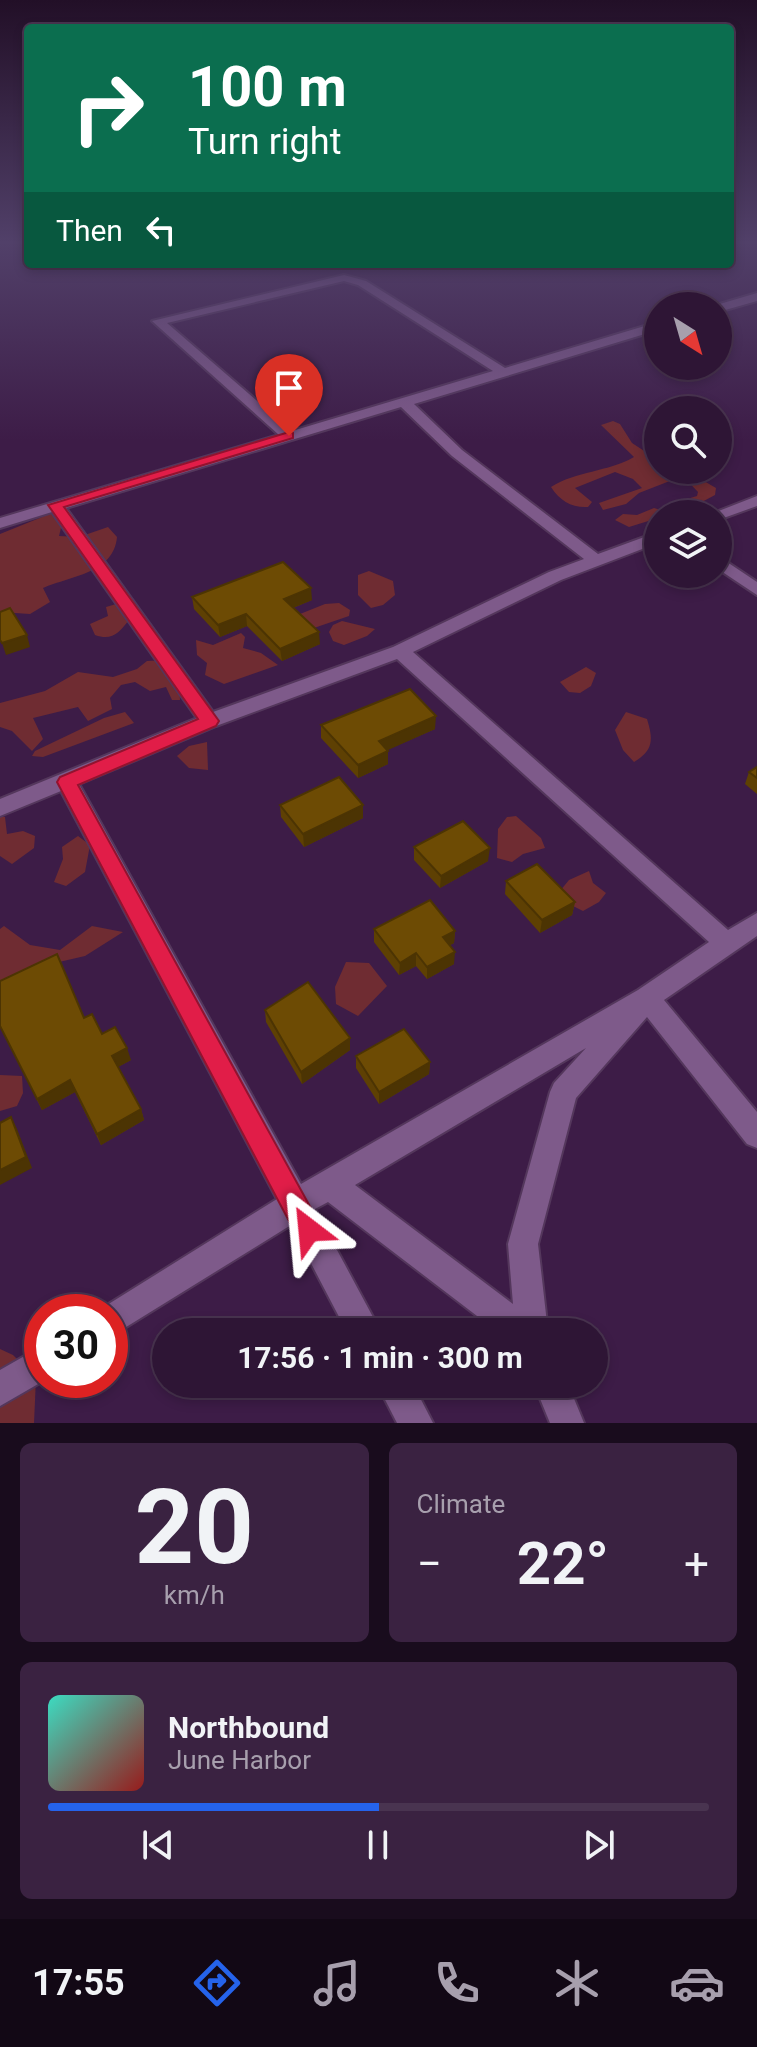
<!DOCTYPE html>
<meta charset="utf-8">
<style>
:root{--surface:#2e1535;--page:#3a2241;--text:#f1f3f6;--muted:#a79fad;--line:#493450;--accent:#2563eb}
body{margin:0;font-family:Roboto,sans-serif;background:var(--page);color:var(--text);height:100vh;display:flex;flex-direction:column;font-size:30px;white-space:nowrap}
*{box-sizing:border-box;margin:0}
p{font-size:26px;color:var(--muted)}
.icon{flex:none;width:44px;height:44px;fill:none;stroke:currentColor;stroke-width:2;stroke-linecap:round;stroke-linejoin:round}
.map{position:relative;height:1423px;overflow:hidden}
.side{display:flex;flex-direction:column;gap:20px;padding:20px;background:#190c1d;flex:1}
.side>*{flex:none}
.hud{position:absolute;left:24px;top:24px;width:710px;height:244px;border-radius:8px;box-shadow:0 4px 12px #0003,0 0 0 2px var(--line);background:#0b6e4f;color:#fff;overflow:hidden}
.needle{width:52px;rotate:143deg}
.buttons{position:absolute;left:644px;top:292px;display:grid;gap:16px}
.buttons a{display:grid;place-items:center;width:88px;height:88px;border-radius:50%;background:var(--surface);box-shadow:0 4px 12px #0003,0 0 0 2px var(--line);font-size:40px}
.speed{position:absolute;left:24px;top:1294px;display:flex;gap:16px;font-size:40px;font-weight:700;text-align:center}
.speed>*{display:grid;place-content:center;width:104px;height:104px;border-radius:50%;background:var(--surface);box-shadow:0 4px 12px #0003,0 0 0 2px var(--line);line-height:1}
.speed .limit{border:12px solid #d22;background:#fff;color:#111}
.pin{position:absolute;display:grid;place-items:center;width:68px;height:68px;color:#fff;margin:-82px -34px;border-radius:50% 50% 50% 0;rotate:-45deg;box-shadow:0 0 8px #0007}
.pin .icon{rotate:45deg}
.me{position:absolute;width:88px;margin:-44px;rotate:331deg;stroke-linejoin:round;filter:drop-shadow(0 0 6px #0008)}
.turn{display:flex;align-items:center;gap:28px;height:168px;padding:0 32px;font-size:36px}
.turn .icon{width:104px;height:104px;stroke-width:2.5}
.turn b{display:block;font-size:56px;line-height:68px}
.then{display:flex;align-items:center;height:76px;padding:0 32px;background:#0003;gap:16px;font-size:30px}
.big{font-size:60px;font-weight:700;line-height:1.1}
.side .widget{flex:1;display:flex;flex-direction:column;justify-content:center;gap:12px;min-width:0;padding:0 28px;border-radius:12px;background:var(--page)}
.side .dial{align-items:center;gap:0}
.dial b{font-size:104px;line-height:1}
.song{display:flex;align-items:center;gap:24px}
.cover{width:96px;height:96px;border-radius:12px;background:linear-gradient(135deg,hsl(170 70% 55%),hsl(0 70% 35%))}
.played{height:8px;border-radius:4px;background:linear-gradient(90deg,var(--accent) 50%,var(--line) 50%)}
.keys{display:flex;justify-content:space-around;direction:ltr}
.heat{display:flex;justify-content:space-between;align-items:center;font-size:44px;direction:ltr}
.side .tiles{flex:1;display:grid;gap:20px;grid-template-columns:1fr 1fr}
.widget:last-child{grid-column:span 2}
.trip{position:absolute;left:152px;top:1318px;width:456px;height:80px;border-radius:40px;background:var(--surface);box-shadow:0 4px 12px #0003,0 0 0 2px var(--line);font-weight:700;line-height:80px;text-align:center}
.tabs{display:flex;height:128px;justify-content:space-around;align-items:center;background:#120815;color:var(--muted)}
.tabs .icon{width:56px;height:56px}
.tabs .on{color:var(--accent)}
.tabs b{font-size:36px;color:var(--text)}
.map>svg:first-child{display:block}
.green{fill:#6f2c32}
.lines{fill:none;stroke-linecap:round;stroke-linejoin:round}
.minor-casing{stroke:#54375c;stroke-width:4}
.minor{fill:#7e5a8a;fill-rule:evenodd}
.wall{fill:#5e4003}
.shaded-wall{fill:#4c3403}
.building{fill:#6d4b04;stroke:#4c3403;stroke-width:2}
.route{fill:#e11d48;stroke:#92132f;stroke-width:2}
</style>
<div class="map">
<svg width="757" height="1423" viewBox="0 0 757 1423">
<rect width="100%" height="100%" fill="#3d1c47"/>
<!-- green -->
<g class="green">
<path d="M613,421l7,3 12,19 26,17v10h27l31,18 -1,7 -30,16 -27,3v4l-29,9 -14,-7 8,-6 14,1 17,-7 13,4 18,-6 2,-7 10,-3 1,-4 -20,-21 2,6 -41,16 -13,11 -23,6 -4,-7 43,-15 -9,-9 -18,-7 -40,16 17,14 -4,5c-16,1 -28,-6 -37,-20 25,-16 57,-15 83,-30l-33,-32z"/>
<path d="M52,513l12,3 -5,20 20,1 29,-10 9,10c-3,36 -46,39 -74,51l7,14 -20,12 -30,-2v-78z"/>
<path d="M369,571l24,10 2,14 -12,10 -12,3 -13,-13v-20z"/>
<path d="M123,602l6,18c-10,13 -17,21 -34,15l-5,-11 18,-8 -2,-9z"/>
<path d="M339,603l11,7 -1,6 -38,13 -21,-11 35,-14z"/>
<path d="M342,621l33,8 -8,7 -23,9 -11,-4 -4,-9 4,-7z"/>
<path d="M241,633l4,4 -2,11 18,5 17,12 -54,19 -19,-9 2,-12 -10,-8 -1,-15 17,5z"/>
<path d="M167,660l12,20 1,20h-8l-6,-13 -16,4 -15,-9 -14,3 -11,13 2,11 -24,12 -10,-14 -45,11 10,21 -11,12 -20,-20 -12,-4v-24l45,-12 33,-19 35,5 24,-8 10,-8z"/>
<path d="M586,667l10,6 -5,13 -11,7 -11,-1 -9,-10z"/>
<path d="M125,712l9,11 -91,34 -11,-1 3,-5 69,-33z"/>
<path d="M626,712l21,7c6,20 7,31 -13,43l-11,-12 -8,-20z"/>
<path d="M207,742l1,28 -19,-2 -12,-12 12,-10z"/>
<path d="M0,816l5,1 2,17 16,-3 12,5 -1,12 -22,16 -12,-8z"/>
<path d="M516,816l25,22 4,10 -22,6 -11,8 -15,-4 1,-29 9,-12z"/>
<path d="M78,836l12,9 -5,27 -19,14 -12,-4 9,-23 -1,-12z"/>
<path d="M589,871l4,12 13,10 -7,9 -16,9 -14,-7 -9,-13 9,-11z"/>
<path d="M4,926l26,19 30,5 32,-24 31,6 -38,24 -52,12 -33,15v-54z"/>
<path d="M346,962l23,1 18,23 -29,30 -22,-12 -1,-17z"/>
<path d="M0,1075l22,1 1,17 -6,13 -17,5z"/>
<path d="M0,1349l13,6 23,23 -2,45h-34z"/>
</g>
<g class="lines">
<defs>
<g id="minor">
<path d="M344,275l22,6 139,87 153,-46v8l-244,74 48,46 136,104 60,-22v11l-97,37 -148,72 315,278 29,-17v23l-93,64 93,112v36l-10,-4 -100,-127 -71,81 -38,146 10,88h-50l-170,-130 -13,7 66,123h-34l-56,-107 -181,112v-25h-12l1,-2 178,-111 -216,-408 -61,25v-17l197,-81 -145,-206 -52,16v-10l279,-83 -127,-114zM344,281l14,4 135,86 -201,60 -125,-108zM401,407l51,49 132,103 -35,13 -156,75 -180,65 -147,-204zM397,659l312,283 -71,48 -337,194 -222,-400 137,-58zM586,1048l-32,35 -4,9 -42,152 5,60 -158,-119z"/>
<path d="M757,293v8l-39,11v-6h-5z"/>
<path d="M757,496v10l-39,14v-6h-7z"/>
<path d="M718,556l39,26v13l-39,-26z"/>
<path d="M42,1346v34h3l-45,26v-36z"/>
<path d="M377,1384h36l20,39h-36z"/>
<path d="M534,1384h34l16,39h-34z"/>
</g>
</defs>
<!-- minor casing -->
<use href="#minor" class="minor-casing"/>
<!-- minor -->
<use href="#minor" class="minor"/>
</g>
<!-- wall -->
<g class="wall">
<path d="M192,597l120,3 -19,8 27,36 -38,17 -35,-35 -27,11 -26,-28z"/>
<path d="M321,725l114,4 -48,21 1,14 -30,14 -37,-40z"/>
<path d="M757,767v27l-12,-10 4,-12z"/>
<path d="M280,805l83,13 -59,29 -23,-30z"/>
<path d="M414,847l74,14 -48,27 -26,-28z"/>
<path d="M506,881l69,21 -3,13 -32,18 -35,-39z"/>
<path d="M374,929l81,2 -1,12 -4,2 4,19 -27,15 -11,-13 -17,9 -25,-33z"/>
<path d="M265,1010l85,28v12l-48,34 -36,-62z"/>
<path d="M84,1018l47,42 -13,7 23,42 3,11 -43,25 -26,-53 -33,18 -42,-83z"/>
<path d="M356,1056l74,6 -1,12 -50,30 -23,-36z"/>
</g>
<!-- shaded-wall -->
<g class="shaded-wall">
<path d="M311,588l1,12 -27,11 -1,-12z"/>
<path d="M246,614l1,12 -27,11 -2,-12z"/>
<path d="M319,632l1,12 -38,17 -2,-12z"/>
<path d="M27,635l3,12 -24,8 -4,-12z"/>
<path d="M436,716l-1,13 -56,25v-13z"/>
<path d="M388,751v13l-30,14v-13z"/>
<path d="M363,805v13l-59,29 -1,-13z"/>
<path d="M490,848l-2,13 -48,27 1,-12z"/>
<path d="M575,902l-3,13 -32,18 2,-13z"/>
<path d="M455,931l-1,12 -11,6v-12z"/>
<path d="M455,952l-1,12 -27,15v-12z"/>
<path d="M416,953v13l-17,9 1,-12z"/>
<path d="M350,1038v12l-48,34 -1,-12z"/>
<path d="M127,1048l4,12 -15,8 -4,-12z"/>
<path d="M430,1062l-1,12 -50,30v-12z"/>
<path d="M70,1080l5,12 -33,18 -5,-11z"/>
<path d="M141,1109l3,11 -43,25 -4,-11z"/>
<path d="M11,1117l6,12 15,39 -32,17v-15z"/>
</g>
<!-- building -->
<g class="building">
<path d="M283,562l28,26 -27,11 35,33 -39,17 -34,-35 -28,11 -26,-28z"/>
<path d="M10,608l17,27 -25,8 -2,-3v-28z"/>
<path d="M410,689l26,27 -57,25 9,10 -30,14 -37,-40z"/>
<path d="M757,767v11l-8,-6z"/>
<path d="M339,777l24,28 -60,29 -23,-29z"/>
<path d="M463,821l27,27 -49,28 -27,-29z"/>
<path d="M537,864l38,38 -33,18 -36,-39z"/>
<path d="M430,900l25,31 -12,6 12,15 -28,15 -11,-14 -16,10 -26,-34z"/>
<path d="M57,954l27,64 8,-4 10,20 13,-7 12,21 -15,8 29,53 -44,25 -27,-54 -33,19 -37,-73v-45z"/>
<path d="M308,982l42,56 -49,34 -36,-62z"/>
<path d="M404,1029l26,33 -51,30 -23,-36z"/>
<path d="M11,1117l15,40 -26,13v-47z"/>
</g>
<!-- sky -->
<linearGradient id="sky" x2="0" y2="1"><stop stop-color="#220f27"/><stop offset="0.55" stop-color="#514069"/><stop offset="1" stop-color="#514069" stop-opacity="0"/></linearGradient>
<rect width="757" height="441" fill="url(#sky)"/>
<!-- route -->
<path class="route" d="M289,432l4,1v5l-229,69 155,214 -3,5 -138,59 240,436 4,9 -4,10 -9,4 -10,-4 -242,-458 3,-5 138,-58 -150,-214z"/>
</svg>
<div class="buttons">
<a><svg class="needle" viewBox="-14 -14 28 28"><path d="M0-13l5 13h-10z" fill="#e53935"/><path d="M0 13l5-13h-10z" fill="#a79fad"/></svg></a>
<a><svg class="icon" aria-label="search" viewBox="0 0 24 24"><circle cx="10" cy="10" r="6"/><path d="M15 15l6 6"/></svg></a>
<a><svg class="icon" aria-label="layers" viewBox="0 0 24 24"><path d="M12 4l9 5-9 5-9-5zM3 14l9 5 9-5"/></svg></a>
</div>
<div class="speed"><div class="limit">30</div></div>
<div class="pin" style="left:289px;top:436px;background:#d93025"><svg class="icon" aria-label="arrive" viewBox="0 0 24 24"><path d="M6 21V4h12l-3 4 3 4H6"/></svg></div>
<svg class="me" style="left:309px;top:1230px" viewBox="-20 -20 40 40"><path d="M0-17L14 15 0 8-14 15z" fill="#e11d48" stroke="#fff" stroke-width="4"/></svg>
<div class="trip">17:56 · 1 min · 300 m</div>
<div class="hud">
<div class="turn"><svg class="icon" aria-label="right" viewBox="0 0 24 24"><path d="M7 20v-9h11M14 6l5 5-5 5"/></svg><div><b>100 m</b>Turn right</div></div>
<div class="then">Then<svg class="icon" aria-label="left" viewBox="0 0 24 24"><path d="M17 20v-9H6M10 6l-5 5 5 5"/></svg></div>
</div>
</div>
<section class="side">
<div class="tiles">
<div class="widget dial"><b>20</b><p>km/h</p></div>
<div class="widget"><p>Climate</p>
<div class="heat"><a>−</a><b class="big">22°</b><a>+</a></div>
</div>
<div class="widget">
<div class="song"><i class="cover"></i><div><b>Northbound</b><p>June Harbor</p></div></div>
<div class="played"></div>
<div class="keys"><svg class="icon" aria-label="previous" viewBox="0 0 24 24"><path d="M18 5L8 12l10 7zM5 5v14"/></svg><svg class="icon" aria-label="pause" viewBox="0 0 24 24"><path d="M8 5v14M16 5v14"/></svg><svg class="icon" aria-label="next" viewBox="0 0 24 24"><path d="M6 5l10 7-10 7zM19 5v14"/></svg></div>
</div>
</div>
</section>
<nav class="tabs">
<b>17:55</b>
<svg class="icon on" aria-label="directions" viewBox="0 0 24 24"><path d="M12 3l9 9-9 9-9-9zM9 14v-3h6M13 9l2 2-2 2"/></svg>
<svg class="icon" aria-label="music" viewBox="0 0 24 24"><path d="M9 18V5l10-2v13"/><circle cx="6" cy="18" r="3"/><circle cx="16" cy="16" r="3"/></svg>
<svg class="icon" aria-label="phone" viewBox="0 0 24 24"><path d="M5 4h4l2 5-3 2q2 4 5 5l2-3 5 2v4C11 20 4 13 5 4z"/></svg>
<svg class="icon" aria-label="climate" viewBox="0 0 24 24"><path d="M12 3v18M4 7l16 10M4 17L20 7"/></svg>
<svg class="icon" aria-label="car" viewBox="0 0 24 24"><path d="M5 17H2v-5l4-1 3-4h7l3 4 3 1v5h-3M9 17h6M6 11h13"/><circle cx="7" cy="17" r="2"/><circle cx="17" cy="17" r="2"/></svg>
</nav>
